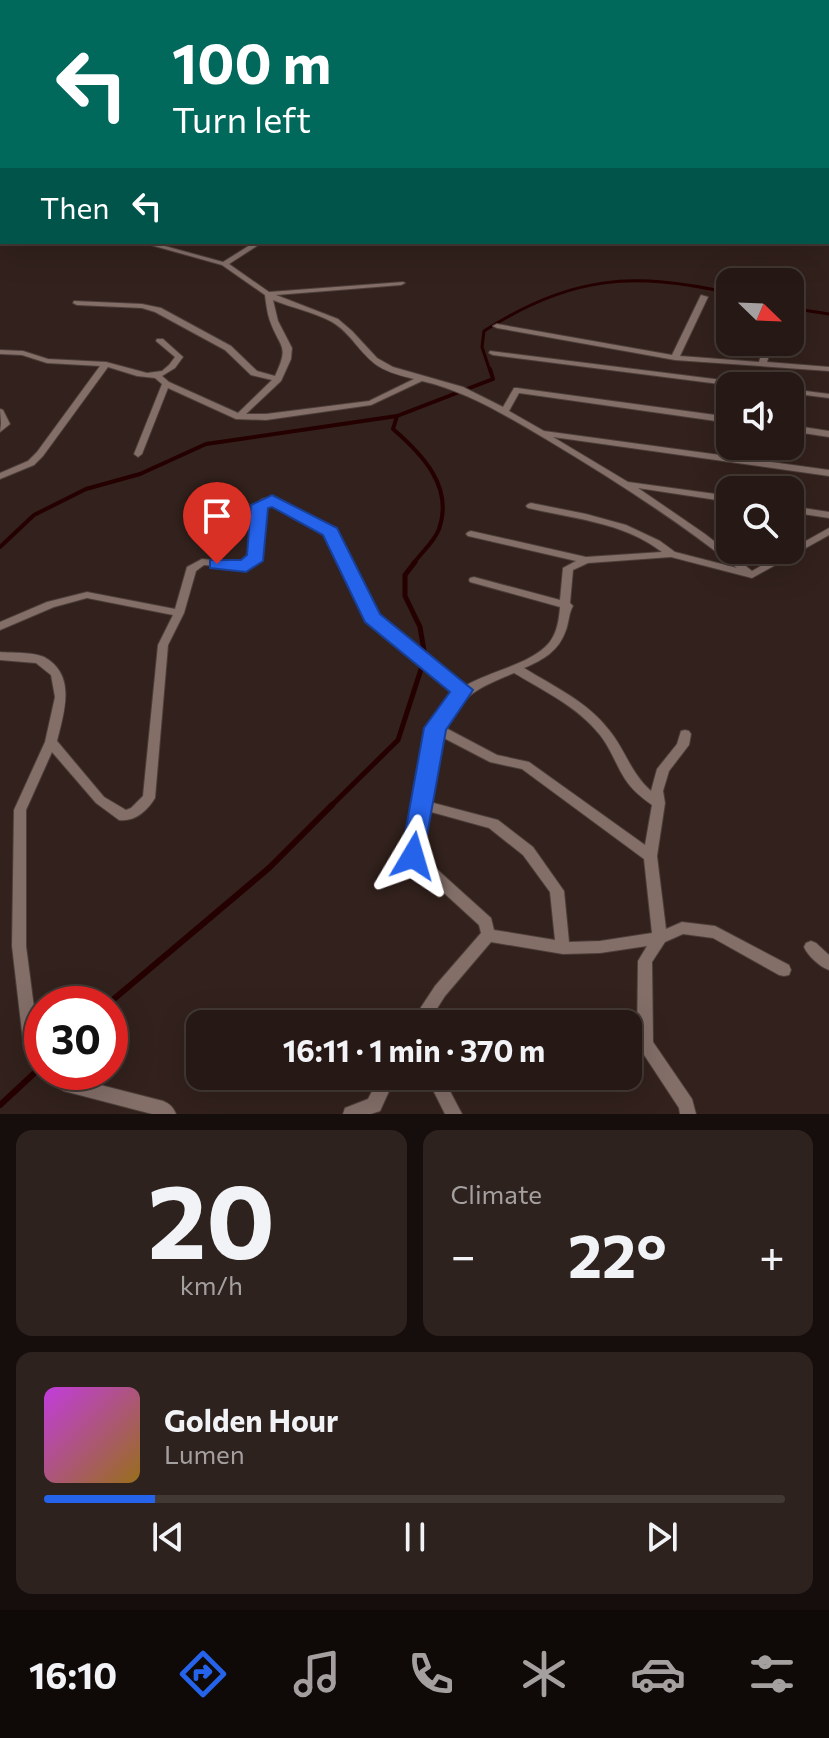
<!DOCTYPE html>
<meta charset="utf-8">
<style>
:root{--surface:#261915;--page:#2e221e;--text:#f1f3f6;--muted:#a4a0a0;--line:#423834;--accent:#2563eb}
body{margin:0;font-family:Commissioner,sans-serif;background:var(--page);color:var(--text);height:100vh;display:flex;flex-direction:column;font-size:30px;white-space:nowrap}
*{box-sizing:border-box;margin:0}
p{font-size:26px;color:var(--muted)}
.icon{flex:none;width:44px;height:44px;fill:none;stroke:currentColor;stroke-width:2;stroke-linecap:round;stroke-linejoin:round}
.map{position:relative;height:1114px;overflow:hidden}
.panel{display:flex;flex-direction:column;gap:16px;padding:16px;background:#150e0c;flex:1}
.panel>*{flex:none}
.banner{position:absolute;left:0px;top:0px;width:830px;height:244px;box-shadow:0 8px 32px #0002,0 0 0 2px var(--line);background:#00695c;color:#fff;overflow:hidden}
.needle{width:52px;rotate:113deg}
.tools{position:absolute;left:716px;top:268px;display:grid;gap:16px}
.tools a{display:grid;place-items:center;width:88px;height:88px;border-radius:16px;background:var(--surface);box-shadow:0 8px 32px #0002,0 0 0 2px var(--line);font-size:40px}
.speed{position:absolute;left:24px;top:986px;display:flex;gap:16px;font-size:40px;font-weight:700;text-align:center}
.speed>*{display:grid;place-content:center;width:104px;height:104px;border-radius:50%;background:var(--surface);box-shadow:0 8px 32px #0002,0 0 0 2px var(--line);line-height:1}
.speed .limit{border:12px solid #d22;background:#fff;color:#111}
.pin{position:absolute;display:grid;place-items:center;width:68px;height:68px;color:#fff;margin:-82px -34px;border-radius:50% 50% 50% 0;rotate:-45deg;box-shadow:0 0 8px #0007}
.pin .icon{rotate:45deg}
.me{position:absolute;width:88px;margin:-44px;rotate:7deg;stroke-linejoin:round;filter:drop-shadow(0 0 6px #0008)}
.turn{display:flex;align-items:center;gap:28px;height:168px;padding:0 40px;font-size:36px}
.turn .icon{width:104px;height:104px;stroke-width:2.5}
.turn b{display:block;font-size:56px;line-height:68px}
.then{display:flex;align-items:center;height:76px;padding:0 40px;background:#0003;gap:16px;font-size:30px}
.big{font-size:60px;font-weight:700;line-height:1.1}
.panel .card{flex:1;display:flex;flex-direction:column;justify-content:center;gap:12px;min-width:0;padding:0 28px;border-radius:16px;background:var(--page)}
.panel .dial{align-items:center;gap:0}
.dial b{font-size:104px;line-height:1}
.song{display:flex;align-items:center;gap:24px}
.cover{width:96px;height:96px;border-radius:12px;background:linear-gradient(135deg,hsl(290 70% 55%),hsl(40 70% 35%))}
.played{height:8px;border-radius:4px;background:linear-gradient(90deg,var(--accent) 15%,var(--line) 15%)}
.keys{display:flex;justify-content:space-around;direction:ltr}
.heat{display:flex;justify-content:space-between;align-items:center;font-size:44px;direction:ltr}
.panel .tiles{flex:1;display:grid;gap:16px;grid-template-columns:1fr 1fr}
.card:last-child{grid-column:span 2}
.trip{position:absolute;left:186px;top:1010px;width:456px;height:80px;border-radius:16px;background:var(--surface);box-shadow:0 8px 32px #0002,0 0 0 2px var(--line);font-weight:700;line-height:80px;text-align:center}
.tabs{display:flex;height:128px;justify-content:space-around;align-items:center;background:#0f0a08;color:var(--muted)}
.tabs .icon{width:56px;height:56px}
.tabs .active{color:var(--accent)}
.tabs b{font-size:36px;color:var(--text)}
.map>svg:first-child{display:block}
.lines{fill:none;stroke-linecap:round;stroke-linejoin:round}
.stream-far3{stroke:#250000;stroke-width:3}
.stream-far2{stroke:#250000;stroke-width:4}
.stream-far1{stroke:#250000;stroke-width:5}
.stream{stroke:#250000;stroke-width:6}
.minor-casing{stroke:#4c3e3a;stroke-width:2}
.secondary-casing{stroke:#4c3e3a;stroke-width:2}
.primary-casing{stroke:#4c3e3a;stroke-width:2}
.minor{fill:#836e68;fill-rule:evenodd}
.secondary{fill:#a37264;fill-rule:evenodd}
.primary{fill:#c3755f;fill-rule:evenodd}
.route{fill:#2563eb;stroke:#184099;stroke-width:2}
</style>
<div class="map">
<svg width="829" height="1114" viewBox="0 0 829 1114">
<rect width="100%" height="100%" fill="#32211c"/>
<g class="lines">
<!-- stream-far3 -->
<g class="stream-far3">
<path d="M790,308l39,6"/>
<path d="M490,371l-8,-24 2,-16c86,-55 148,-60 246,-38"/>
</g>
<!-- stream-far2 -->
<g class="stream-far2">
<path d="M397,416l-4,13c29,25 61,58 46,100 -4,12 -18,24 -26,35"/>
<path d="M0,547l34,-32 52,-26 54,-15 66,-30 191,-28 96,-37 -3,-10"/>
</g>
<!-- stream-far1 -->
<path class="stream-far1" d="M330,807l68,-67 27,-83 -5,-30 -15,-31v-21l10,-13"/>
<!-- stream -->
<g class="stream">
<path d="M108,1004l161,-136 63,-63"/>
<path d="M0,1105l42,-39"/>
</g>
<defs>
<g id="minor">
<path d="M231,0h4l-1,2h-4z"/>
<path d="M294,0h4l1,2h-4z"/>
<rect x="347" y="0" width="4" height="2"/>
<rect x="828" y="94" width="1" height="2"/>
<rect x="828" y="115" width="1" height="4"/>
<rect x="828" y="138" width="1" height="4"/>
<path d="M140,242h10l73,20 32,-20h8l-34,22 40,28 134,-10 2,1 -4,2 -125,10 62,24 14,12 25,27 16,9 70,20 40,20 11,-19h3l213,29v6l-211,-30 -10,18 35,20 285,39v6l-276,-39 75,45 102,14v6l-92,-14 67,46 47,37 77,-43v7l-77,43 -81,-21 -83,6 -15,7 -3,33 3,3c-4,6 -4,16 -7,24 -7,21 -23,30 -42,38 29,18 64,34 85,62 17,21 21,42 42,61l6,-22 20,-25 4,-13 4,-1 4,1 2,3 -2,11 -20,26 -6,20 2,12 -8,53 9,73 16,-7 33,4 74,39 2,5 -2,5 -5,1 -5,-1 -66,-37 -30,-4 -18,8 -13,20 1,80 39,57 4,15h-16l-1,-6 -42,-64 1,-83 9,-15 -47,7 -37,1 -72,-12 -46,54 -18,28h-17l25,-38 46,-53 -2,-8 -71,-65 -2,-4c5,-42 8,-86 25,-125l-2,-3 2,-3 3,-1 8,-15 15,-17 -89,-72 -41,-86 -56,-31 -6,3 -4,51 -11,11 -46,-3 -8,6 -12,42 -16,32 -13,153c-8,13 -20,24 -36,22l-23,-17 -44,-51 -26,58v136l13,100 3,3v18c-8,-3 -14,-10 -18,-18l-12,-103 2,-136 31,-68 10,-45 -4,-22 -15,-12 -36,-3v-8c11,1 34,0 44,5 33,18 20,55 13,84l47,56 22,13 5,-2 12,-12 15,-151 15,-30 -86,-17 -33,9 -54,23v-8l47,-20 40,-10 88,17 12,-42 15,-8 42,4 7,-7 4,-51 7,-6 10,-2 62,33 42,86 89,70c24,-15 65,-21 84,-43 8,-10 10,-23 11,-36l-90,-25 -1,-2 1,-2 4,-1 86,23 3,-32 13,-7 -108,-25 -2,-2 2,-2 3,-1 115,26 76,-5c-39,-30 -88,-33 -134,-44l-2,-2 2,-2 3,-1 55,11 40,11 34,16 15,11 62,16c-60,-48 -123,-88 -188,-127 -41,-24 -80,-49 -127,-60l-51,24 -105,15 -30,-1 -68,-31 -26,66 -4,3 -4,-3 28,-70 -7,-6 -18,-2 -29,-9 -65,89 -9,9 -34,14v-6l28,-12 9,-9 63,-86 -53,-3 -25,-8 -22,-1v-4l23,1 25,8 58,3 41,11 15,-2 7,-6 6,-8 -19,-16 1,-2h6l20,18 -8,11 -13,8 7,6 69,31 34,-33 -21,-5 -26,-25 -70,-38 -13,-4 -65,-3 -4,-2 1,-2 68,3 19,4 70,38 26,25 18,5c15,-32 5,-27 -5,-55 -3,-8 -4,-18 -5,-26l-43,-30zM273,300c19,8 41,12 59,22 19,11 28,32 46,44 11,7 24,10 36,13l-45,22 -103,13h-20l35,-33 10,-22 1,-11 -14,-27zM514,673c30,18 64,34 86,62 11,14 16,30 25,44 7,11 17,19 27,26l-7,40 -116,-83 -32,-7 -53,-28c17,-32 38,-41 70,-54zM440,736l50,26 32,7 122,90 8,74 -52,8 -31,1 -5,-51 -31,-44 -35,-27 -72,-19 7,-44zM424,810l65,18 34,27 27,37 5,48 -61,-10 -3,-12 -71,-64z"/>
<path d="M701,295l7,2 -28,59 79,6 6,-20h8l-6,20 62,5v4l-154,-11 -178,-32 -4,-2 4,-2 175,31z"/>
<path d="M490,351l264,33 4,2h-23l-242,-31 -4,-2z"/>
<path d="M790,389l39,5v4l-39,-5z"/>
<path d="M0,409l3,1 7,14 -10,8 1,-9z"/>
<path d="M790,425l39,6v6l-39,-6z"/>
<path d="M790,506l39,6v6l-39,-6z"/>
<path d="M811,941l5,2 13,12v15c-9,-3 -21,-14 -25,-23l2,-4z"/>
<path d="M46,1072h18l5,5 94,24c7,3 10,6 13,13h-24l-88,-23c-8,-4 -14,-11 -18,-19z"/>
<path d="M380,1076h16l-16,35 -9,3h-28l2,-6 23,-9z"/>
<path d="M426,1076h16l20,38h-17z"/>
</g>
<g id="secondary">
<rect x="703" y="0" width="6" height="2"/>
<rect x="828" y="102" width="1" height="5"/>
</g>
<g id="primary">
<rect x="828" y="158" width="1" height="6"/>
<rect x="0" y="214" width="2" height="6"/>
</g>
</defs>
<!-- minor casing -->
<use href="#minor" class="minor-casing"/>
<!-- secondary casing -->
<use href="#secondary" class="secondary-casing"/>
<!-- primary casing -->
<use href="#primary" class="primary-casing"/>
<!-- minor -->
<use href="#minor" class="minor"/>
<!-- secondary -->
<use href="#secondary" class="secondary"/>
<!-- primary -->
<use href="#primary" class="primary"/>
</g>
<!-- route -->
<path class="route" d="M272,495l65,33 43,86 93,76 -27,40 -24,133 -9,3 -9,-3 -3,-7 23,-128 26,-36 -85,-70 -42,-87 -51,-28 -4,1 -5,53 -17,11 -36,-4v-8h31l6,-5 4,-50z"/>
</svg>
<div class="tools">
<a><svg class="needle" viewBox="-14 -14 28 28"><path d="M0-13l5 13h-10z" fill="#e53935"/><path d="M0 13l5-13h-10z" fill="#a4a0a0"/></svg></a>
<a><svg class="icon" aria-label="sound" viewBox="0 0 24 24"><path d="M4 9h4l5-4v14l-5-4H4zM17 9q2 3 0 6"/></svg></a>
<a><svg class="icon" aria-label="search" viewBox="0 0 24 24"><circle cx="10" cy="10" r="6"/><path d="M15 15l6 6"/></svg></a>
</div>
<div class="speed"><div class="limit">30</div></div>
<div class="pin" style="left:217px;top:564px;background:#d93025"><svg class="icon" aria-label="arrive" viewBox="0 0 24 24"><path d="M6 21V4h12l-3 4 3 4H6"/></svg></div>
<svg class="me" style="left:413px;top:856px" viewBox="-20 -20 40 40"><path d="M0-17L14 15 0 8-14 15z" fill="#2563eb" stroke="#fff" stroke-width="4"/></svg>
<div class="trip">16:11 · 1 min · 370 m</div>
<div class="banner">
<div class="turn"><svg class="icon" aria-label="left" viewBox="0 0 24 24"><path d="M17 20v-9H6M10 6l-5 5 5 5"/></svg><div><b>100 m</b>Turn left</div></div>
<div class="then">Then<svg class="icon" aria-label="left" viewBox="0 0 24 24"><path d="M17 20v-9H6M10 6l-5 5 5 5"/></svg></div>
</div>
</div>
<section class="panel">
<div class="tiles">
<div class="card dial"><b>20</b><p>km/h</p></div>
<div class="card"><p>Climate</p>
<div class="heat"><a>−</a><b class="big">22°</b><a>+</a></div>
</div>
<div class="card">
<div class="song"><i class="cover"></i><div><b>Golden Hour</b><p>Lumen</p></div></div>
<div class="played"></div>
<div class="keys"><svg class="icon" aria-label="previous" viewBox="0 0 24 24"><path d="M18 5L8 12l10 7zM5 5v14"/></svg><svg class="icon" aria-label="pause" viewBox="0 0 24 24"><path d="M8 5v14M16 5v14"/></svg><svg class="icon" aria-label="next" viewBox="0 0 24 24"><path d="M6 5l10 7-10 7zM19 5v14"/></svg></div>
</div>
</div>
</section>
<nav class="tabs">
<b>16:10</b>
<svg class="icon active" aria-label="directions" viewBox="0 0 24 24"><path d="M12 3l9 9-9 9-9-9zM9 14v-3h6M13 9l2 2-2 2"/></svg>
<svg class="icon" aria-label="music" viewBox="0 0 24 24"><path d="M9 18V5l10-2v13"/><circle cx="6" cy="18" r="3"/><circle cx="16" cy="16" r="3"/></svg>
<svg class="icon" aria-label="phone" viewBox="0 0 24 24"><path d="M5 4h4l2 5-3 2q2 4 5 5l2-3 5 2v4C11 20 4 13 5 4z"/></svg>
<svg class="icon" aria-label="climate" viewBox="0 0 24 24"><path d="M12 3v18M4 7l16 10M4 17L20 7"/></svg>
<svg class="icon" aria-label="car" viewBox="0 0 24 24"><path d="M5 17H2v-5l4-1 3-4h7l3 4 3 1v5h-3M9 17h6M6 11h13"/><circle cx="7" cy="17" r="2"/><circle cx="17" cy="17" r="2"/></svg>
<svg class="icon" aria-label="filters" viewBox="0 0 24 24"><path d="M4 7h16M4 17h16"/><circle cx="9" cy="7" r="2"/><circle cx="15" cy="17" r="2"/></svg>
</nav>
